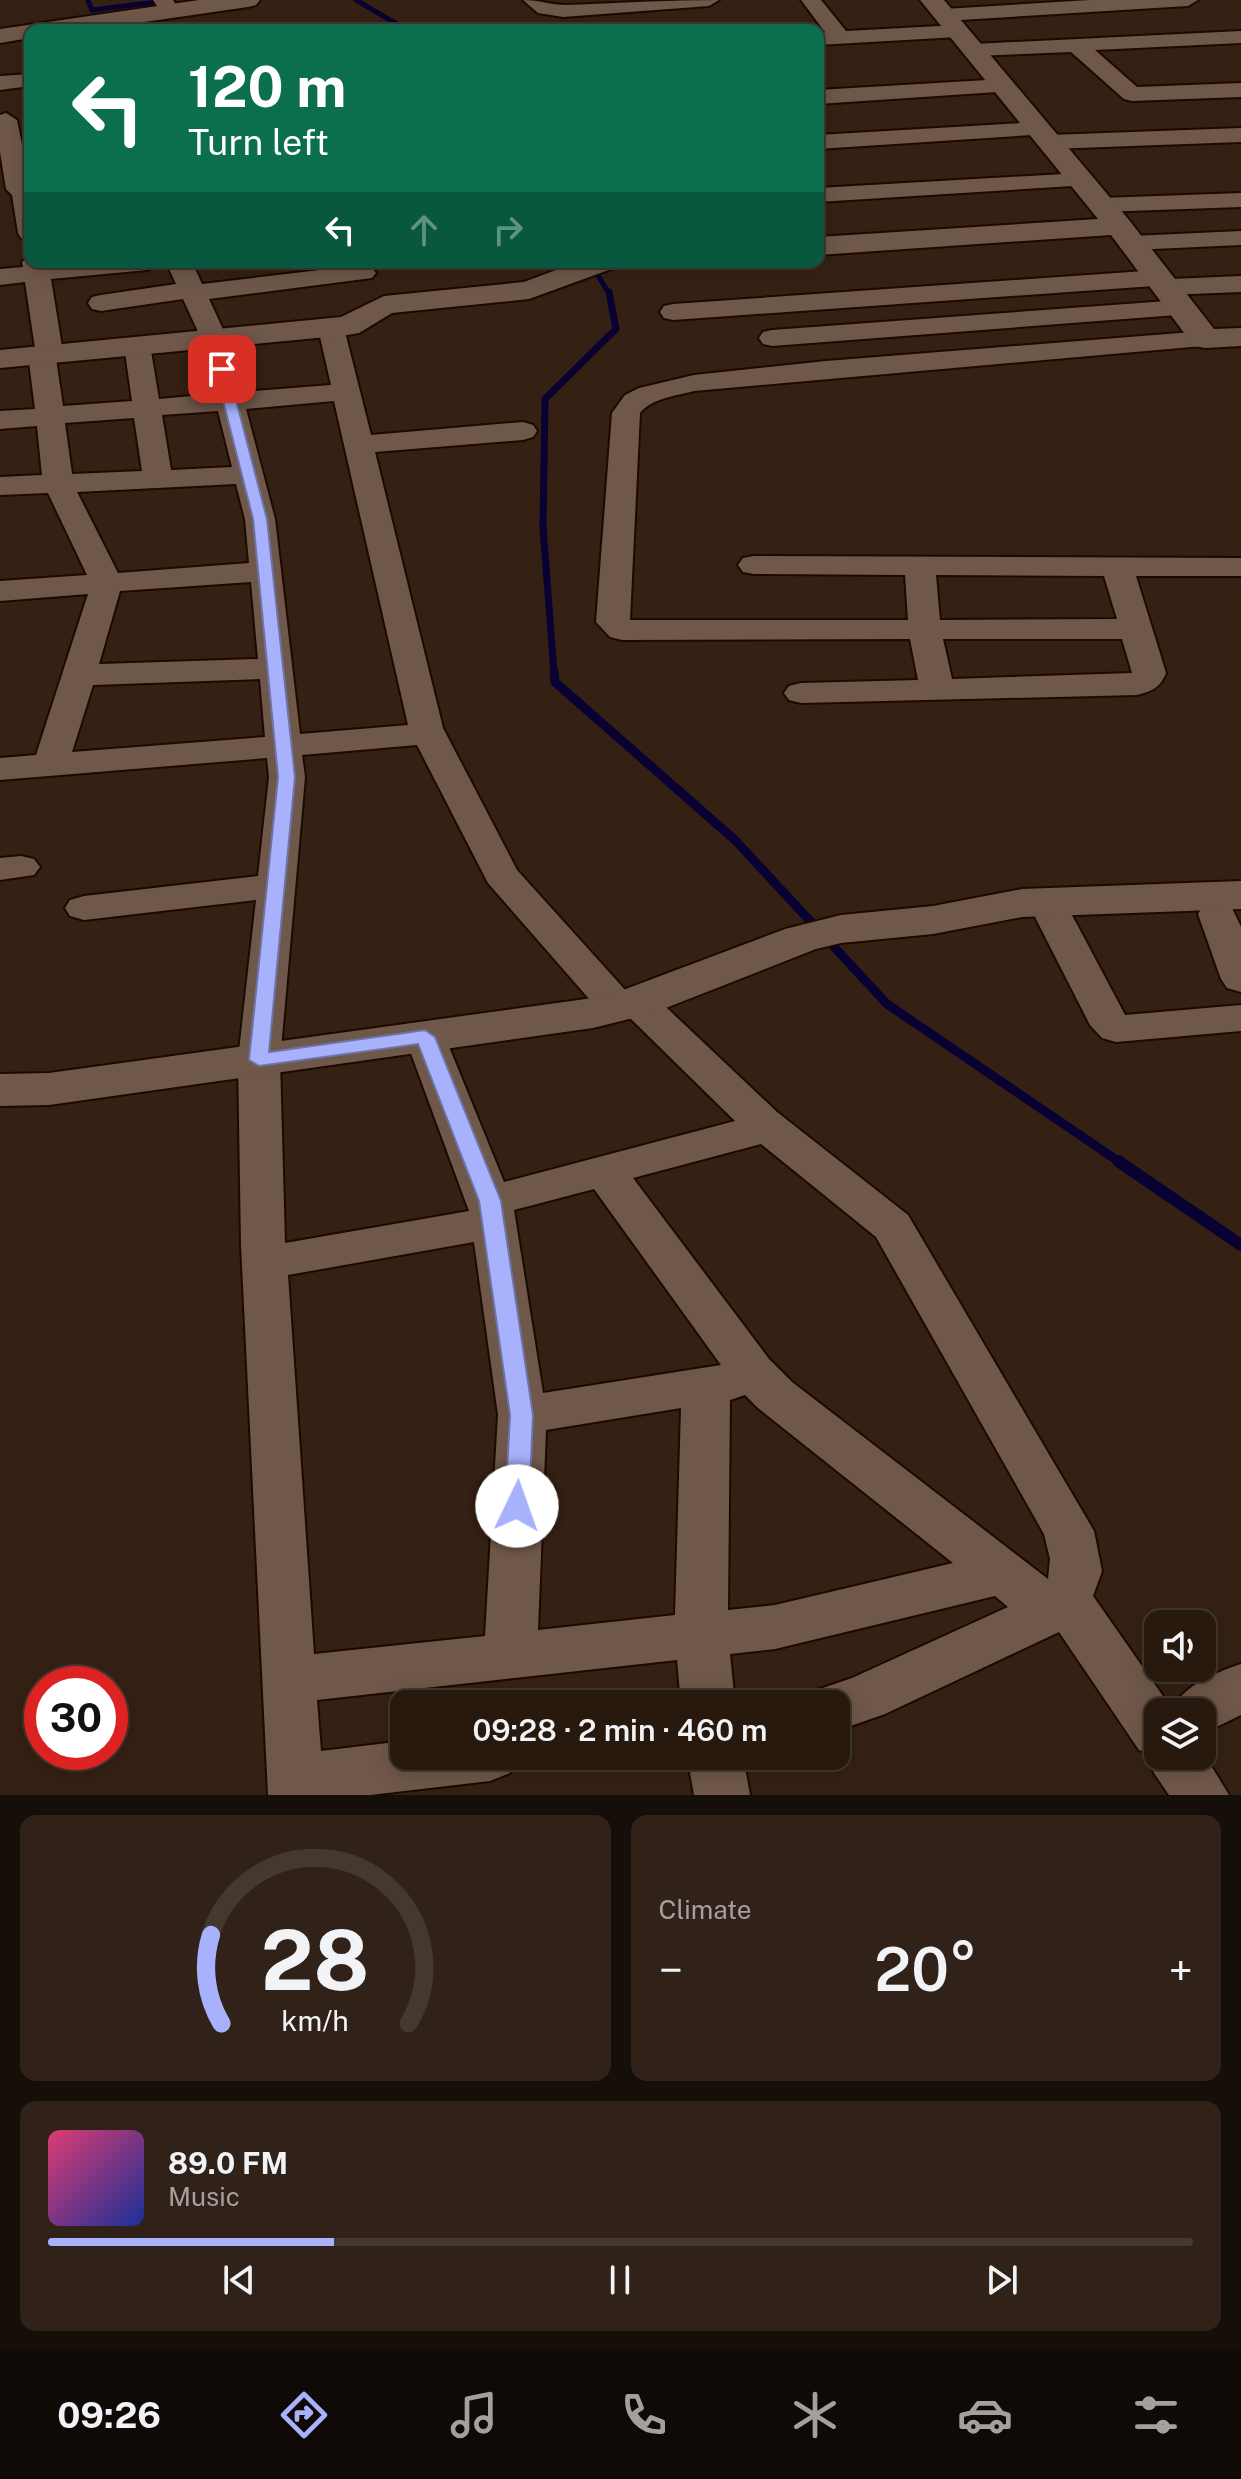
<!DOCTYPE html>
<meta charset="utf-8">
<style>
:root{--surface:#28190f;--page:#302218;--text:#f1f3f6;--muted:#a5a09e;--line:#44382f;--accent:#a7b1fc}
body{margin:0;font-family:"Public Sans",sans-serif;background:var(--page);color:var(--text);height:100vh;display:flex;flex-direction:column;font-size:30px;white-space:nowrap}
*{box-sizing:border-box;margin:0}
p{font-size:26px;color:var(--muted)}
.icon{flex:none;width:44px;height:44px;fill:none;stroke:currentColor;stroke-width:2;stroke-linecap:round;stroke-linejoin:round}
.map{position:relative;height:1795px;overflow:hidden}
.panel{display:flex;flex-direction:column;gap:20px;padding:20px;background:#160e08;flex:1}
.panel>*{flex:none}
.guide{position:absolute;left:24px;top:24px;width:800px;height:244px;border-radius:16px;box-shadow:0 4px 20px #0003,0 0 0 2px var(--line);background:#0b6e4f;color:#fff;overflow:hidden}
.buttons{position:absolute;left:1144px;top:1610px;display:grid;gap:16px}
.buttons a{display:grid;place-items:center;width:72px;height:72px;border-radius:16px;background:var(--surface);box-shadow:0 4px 20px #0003,0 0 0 2px var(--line);font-size:40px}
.speed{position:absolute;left:24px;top:1666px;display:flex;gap:16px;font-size:40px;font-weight:700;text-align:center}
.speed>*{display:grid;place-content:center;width:104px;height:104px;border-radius:50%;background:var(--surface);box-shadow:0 4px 20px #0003,0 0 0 2px var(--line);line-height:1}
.speed .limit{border:12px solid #d22;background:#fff;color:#111}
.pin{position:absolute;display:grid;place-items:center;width:68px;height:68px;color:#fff;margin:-34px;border-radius:16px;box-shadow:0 4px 12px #0006}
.me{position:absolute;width:88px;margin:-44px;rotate:3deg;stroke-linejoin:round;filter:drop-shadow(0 0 6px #0008)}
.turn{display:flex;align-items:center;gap:28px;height:168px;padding:0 32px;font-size:36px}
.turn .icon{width:104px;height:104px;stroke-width:2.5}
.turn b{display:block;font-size:56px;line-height:68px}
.lanes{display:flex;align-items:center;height:76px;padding:0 32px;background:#0003;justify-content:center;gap:40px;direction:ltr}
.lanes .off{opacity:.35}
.big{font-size:60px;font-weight:600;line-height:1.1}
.panel .card{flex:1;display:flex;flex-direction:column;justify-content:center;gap:12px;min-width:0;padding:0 28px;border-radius:16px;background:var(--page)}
.panel .dial{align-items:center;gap:0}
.dial svg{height:208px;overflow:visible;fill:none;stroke:var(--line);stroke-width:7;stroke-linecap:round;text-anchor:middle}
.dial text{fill:var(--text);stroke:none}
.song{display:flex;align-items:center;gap:24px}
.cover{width:96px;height:96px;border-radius:12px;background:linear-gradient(135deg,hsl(340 70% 55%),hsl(230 70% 35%))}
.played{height:8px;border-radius:4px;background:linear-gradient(90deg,var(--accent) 25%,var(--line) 25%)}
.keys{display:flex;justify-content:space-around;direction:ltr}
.heat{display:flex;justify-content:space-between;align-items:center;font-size:44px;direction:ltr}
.panel .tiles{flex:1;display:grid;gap:20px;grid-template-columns:1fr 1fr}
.card:last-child{grid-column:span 2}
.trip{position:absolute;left:390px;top:1690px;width:460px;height:80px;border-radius:16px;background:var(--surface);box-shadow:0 4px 20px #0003,0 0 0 2px var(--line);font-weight:600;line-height:80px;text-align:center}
.menu{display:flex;height:128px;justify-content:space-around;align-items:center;background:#100a06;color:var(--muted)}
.menu .icon{width:56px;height:56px}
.menu .current{color:var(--accent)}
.menu b{font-size:36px;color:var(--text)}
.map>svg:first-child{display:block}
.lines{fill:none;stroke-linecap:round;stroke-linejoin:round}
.stream-far3{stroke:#080131;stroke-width:5}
.stream-far2{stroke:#080131;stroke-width:7}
.stream-far1{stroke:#080131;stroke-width:9}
.stream{stroke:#080131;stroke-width:12}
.minor-casing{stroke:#1c0a01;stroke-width:4}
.tertiary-casing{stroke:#1c0a01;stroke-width:4}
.secondary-casing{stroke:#1c0a01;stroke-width:4}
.minor{fill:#6f5849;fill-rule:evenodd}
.tertiary{fill:#6f5849;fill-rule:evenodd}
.secondary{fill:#6f5849;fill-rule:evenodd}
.route{fill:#a7b1fc;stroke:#6d73a4;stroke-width:2}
</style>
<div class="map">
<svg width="1241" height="1795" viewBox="0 0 1241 1795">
<rect width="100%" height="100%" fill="#352114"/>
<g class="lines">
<!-- stream-far3 -->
<g class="stream-far3">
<path d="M88,0l4,10 81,-10"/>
<path d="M356,0l51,30"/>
<path d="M590,262l19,32"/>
</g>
<!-- stream-far2 -->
<path class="stream-far2" d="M554,673l-11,-146 2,-128 71,-70 -7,-37"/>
<!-- stream-far1 -->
<path class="stream-far1" d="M554,671l1,11 180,158 152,164 234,159"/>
<!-- stream -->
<path class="stream" d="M1118,1161l123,84"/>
<defs>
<g id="minor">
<path d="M153,0h20l7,11 -10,6 -7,-2z"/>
<path d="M523,0c16,0 28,5 43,5 51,-2 102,-5 153,-5l-10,6 -146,11 -25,-4z"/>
<path d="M801,0h20l25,31 112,-6 10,6 -10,6 -140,8v-12l7,-1z"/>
<path d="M1090,0h108l-10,6 -244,15 -10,-6 10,-6z"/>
<path d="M1241,31v12l-146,7 42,37 104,-4v14l-109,4 -8,-2 -53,-47 -97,4 -11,-6 11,-6z"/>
<path d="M30,74v12l-30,4v-14z"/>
<path d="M1004,79l8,2 3,5 -3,5 -194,13v-14z"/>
<path d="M6,113l11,7 13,64v56l-9,-2 -3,-5 -6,-38 -6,-6 -6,-37v-37z"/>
<path d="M1039,122l8,2 3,5 -3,5 -229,15v-14z"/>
<path d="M1241,128v14l-191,7 -8,-2 -3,-5 3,-5 8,-2z"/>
<path d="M1081,173l8,2 4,5 -4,5 -271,17v-14z"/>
<path d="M1241,193v14l-140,5 -9,-2 -3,-5 3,-5 9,-2z"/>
<path d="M1241,231v14l-109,5 -9,-2 -3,-5 3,-5 9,-2z"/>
<path d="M30,256v6l18,2 112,-2 -4,5 -9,3 -96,9 12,74 -7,6 7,47 69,-5 -8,-56 3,-6h20l3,6 9,54 55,-5 -13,-56 -18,-39 -82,12 -9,-2 -4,-6 4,-6 9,-2 75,-11 -10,-22h26l10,22 161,-19 9,3 4,5 -4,5 -163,21 18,39 15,54 89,-7 -13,-57 4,-6h18l4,6 27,107 152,-13 10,3 4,6 -4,6 -10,3 -148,12 68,276 74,142 110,122 10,-3 14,4 126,119 131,103 186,316 8,40 -9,25 79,113c12,-24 45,-37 69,-45v51l-39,19v-22h-44v44h44v-5l27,44h-60l-15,-22 -6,-20 -9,-3 -80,-118 -174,82 -49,17v-27h-26l7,-14 35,-12 156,-71 -13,-11 -220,53 -45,5 5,50h-54l-4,-44 -360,40 4,51 83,-10v15h114l-8,17 -20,8 -120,14h-102l-27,-550 -3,-185 18,-160 -172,20 -14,-4 -5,-8 5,-8 14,-4 174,-20 11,-99 -2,-19 -267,22v-22l36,-3 52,-161 -88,7v-20l87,-6 -39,-82 -48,2v-18l42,-2 -5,-49 -37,3v-18l35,-2 -7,-55 7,-6 -10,-66 -25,3v-16l23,-2 -1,-5zM334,401l74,324 -108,9 -25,-215 -29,-110zM218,411l14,56 -61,3 -9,-55zM134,418l8,53 -70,3 -7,-51zM236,484l9,35 4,44 -131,10 -41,-81zM251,582l7,77 -159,5 21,-73zM260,679l5,58 -193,15 21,-67zM417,745l71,138 116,133 14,4 11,-3 106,104 -231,61 -59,-145 -6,-10 -14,-3 -14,3 -6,10 64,174 -184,32 -5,-183 25,-283 -3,-22zM761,1144l115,93 168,297 6,25 -2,20 -256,-197 -23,-23 -136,-181zM594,1189l127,176 -178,28 -29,-183zM474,1242l24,173 -13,221 -171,18 -26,-379zM745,1395l13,13 195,155 -178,42 -47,5 2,-210zM681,1408l-6,207 -137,15 8,-200z"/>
<path d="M1159,270l9,3 3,6 70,-3v16l-75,3 -9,-3 -3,-6 -481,34 -9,-2 -4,-6 4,-6 9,-2z"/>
<path d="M1181,300l9,2 4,6 -4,6 -418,32 -9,-2 -4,-6 4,-6 9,-2z"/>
<path d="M1205,331l9,2 4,6 -4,6 -520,46c-18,5 -42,7 -54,22l-10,207h278l-3,-45 -151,-1 -11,-2 -5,-7 5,-7 11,-2 487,2v18h-105l30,97c-6,15 -14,18 -29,22l-336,8 -12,-3 -5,-7 5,-7 12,-3 117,-3 -8,-41 -288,1 -12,-3 -14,-15 16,-209 13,-18 14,-7 55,-13 132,-14zM936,575l168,1 13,43 -177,1zM943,639h179l10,34 -180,6z"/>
<path d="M21,856l13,3 6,8 -6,8 -34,5v-22z"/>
<path d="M1217,902l14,4 10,21v65l-14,-4 -6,-9 -23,-65 5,-8z"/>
<path d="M1054,905l14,4 5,8 52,98 116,-10v26l-125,11 -14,-4 -12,-13 -55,-108 5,-8z"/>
<path d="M687,1756h56l7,39h-56z"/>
</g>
<g id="tertiary">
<path d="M920,0h24l185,220 85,109 27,-1v18l-36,2 -11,-2 -83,-111 -293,20v-18l280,-18z"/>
<path d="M577,262h42l-5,6 -85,31 -137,14 -33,20 -11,2 -348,33v-18l341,-33 43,-21 140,-14z"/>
</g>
<g id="secondary">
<path d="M199,0h61l-4,5 -8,2 -159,23h-59v8l-30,5v-14z"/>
<path d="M1241,881v28l-219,8 -89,17 -92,9 -25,6 -163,64 -60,15 -544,77 -49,1v-32l49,-1 544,-75 30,-8 162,-61 56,-14 92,-9 89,-17z"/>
</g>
</defs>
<!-- minor casing -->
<use href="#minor" class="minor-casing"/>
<!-- tertiary casing -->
<use href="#tertiary" class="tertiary-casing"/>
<!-- secondary casing -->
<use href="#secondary" class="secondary-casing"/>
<!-- minor -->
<use href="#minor" class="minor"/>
<!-- tertiary -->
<use href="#tertiary" class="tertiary"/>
<!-- secondary -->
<use href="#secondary" class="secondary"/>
</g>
<!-- route -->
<path class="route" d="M222,365l6,4 39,150 28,258 -26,275 156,-22 10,7 66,164 32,214 -4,91 -3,7 -9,2 -8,-2 -4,-7 5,-91 -31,-214 -61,-157 -159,22 -10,-6 29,-283 -25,-258 -38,-150z"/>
</svg>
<div class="buttons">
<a><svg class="icon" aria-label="sound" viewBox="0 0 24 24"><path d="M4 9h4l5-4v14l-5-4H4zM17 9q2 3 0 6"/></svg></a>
<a><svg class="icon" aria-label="layers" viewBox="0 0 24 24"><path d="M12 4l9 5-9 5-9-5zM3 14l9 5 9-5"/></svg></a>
</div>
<div class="speed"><div class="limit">30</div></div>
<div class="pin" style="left:222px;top:369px;background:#d93025"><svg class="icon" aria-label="arrive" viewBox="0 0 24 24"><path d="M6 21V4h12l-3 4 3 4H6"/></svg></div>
<svg class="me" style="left:517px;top:1506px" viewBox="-20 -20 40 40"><circle r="19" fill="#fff"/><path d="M0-13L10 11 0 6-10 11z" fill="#a7b1fc"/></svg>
<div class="trip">09:28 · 2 min · 460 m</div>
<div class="guide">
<div class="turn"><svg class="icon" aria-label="left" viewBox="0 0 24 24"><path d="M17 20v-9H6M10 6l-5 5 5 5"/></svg><div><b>120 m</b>Turn left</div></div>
<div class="lanes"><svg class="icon" aria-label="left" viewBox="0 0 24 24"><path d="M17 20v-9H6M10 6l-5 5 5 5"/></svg><svg class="icon off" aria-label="ahead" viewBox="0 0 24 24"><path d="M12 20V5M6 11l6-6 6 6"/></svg><svg class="icon off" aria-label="right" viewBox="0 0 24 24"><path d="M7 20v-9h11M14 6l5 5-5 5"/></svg></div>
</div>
</div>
<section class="panel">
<div class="tiles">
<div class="card dial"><svg viewBox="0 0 100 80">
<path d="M14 69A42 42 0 1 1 86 69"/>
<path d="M14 69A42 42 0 0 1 10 35" stroke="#a7b1fc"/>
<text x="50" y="56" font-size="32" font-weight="700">28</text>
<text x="50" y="72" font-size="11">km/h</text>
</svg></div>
<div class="card"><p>Climate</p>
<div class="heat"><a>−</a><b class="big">20°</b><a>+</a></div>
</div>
<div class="card">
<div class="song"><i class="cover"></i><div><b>89.0 FM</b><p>Music</p></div></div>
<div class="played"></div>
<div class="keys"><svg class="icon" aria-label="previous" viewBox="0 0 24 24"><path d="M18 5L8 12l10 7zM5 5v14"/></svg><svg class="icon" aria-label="pause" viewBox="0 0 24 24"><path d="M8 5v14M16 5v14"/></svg><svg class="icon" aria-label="next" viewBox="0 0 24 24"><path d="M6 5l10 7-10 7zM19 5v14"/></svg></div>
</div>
</div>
</section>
<nav class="menu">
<b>09:26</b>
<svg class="icon current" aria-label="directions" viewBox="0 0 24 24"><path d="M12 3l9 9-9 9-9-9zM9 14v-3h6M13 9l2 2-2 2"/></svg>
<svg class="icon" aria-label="music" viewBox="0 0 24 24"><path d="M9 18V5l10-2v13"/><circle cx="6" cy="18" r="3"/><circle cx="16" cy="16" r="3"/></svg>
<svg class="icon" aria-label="phone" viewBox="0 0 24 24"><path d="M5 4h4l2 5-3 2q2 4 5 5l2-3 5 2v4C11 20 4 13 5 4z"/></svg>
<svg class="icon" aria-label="climate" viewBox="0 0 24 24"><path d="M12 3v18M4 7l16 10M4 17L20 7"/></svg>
<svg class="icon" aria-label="car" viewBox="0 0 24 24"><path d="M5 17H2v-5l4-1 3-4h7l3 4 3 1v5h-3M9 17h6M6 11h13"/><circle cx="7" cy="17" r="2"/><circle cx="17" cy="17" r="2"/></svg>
<svg class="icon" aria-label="filters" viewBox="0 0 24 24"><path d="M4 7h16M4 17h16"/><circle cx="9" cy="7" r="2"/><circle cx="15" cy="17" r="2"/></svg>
</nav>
